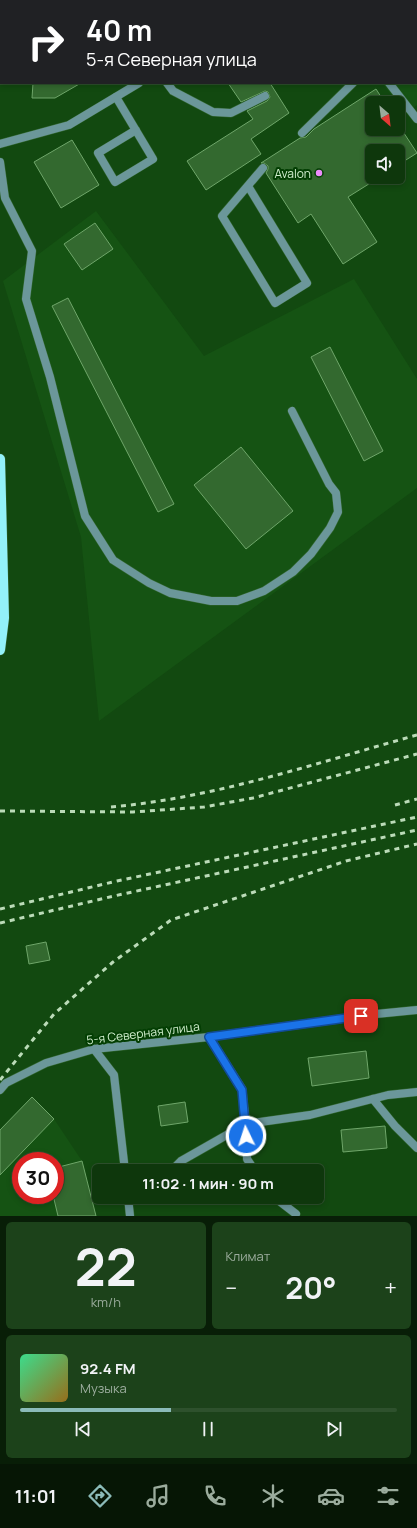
<!DOCTYPE html>
<html lang="ru">
<meta charset="utf-8">
<style>
:root{--surface:#0e370c;--page:#1c421a;--text:#f1f3f6;--muted:#9bac9d;--line:#2e512d;--accent:#8bbbb9}
body{margin:0;font-family:Manrope,sans-serif;background:var(--page);color:var(--text);height:100vh;display:flex;flex-direction:column;font-size:15px;white-space:nowrap}
*{box-sizing:border-box;margin:0}
p{font-size:13px;color:var(--muted)}
.icon{flex:none;width:22px;height:22px;fill:none;stroke:currentColor;stroke-width:2;stroke-linecap:round;stroke-linejoin:round}
.map{position:relative;height:1216px;overflow:hidden}
.sheet{display:flex;flex-direction:column;gap:6px;padding:6px;background:#081e07;flex:1}
.sheet>*{flex:none}
.guide{position:absolute;left:0px;top:0px;width:417px;height:84px;box-shadow:0 2px 6px #0003,0 0 0 1px var(--line);background:#202124;color:#fff;overflow:hidden}
.needle{width:26px;rotate:152deg}
.fabs{position:absolute;left:365px;top:96px;display:grid;gap:8px}
.fabs a{display:grid;place-items:center;width:40px;height:40px;border-radius:6px;background:var(--surface);box-shadow:0 2px 6px #0003,0 0 0 1px var(--line);font-size:20px}
.speed{position:absolute;left:12px;top:1152px;display:flex;gap:8px;font-size:20px;font-weight:700;text-align:center}
.speed>*{display:grid;place-content:center;width:52px;height:52px;border-radius:50%;background:var(--surface);box-shadow:0 2px 6px #0003,0 0 0 1px var(--line);line-height:1}
.speed .limit{border:6px solid #d22;background:#fff;color:#111}
.pin{position:absolute;display:grid;place-items:center;width:34px;height:34px;color:#fff;margin:-17px;border-radius:8px;box-shadow:0 2px 6px #0006}
.me{position:absolute;width:44px;margin:-22px;rotate:356deg;stroke-linejoin:round;filter:drop-shadow(0 0 3px #0008)}
.turn{display:flex;align-items:center;gap:14px;height:84px;padding:0 20px;font-size:18px}
.turn .icon{width:52px;height:52px;stroke-width:2.5}
.turn b{display:block;font-size:28px;line-height:34px}
.big{font-size:30px;font-weight:700;line-height:1.1}
.sheet .card{flex:1;display:flex;flex-direction:column;justify-content:center;gap:6px;min-width:0;padding:0 14px;border-radius:6px;background:var(--page)}
.sheet .dial{align-items:center;gap:0}
.dial b{font-size:52px;line-height:1}
.song{display:flex;align-items:center;gap:12px}
.cover{width:48px;height:48px;border-radius:6px;background:linear-gradient(135deg,hsl(150 70% 55%),hsl(40 70% 35%))}
.played{height:4px;border-radius:2px;background:linear-gradient(90deg,var(--accent) 40%,var(--line) 40%)}
.keys{display:flex;justify-content:space-around;direction:ltr}
.heat{display:flex;justify-content:space-between;align-items:center;font-size:22px;direction:ltr}
.sheet .tiles{flex:1;display:grid;gap:6px;grid-template-columns:1fr 1fr}
.card:last-child{grid-column:span 2}
.trip{position:absolute;left:92px;top:1164px;width:232px;height:40px;border-radius:6px;background:var(--surface);box-shadow:0 2px 6px #0003,0 0 0 1px var(--line);font-weight:700;line-height:40px;text-align:center}
.tab-bar{display:flex;height:64px;justify-content:space-around;align-items:center;background:#061605;color:var(--muted)}
.tab-bar .icon{width:28px;height:28px}
.tab-bar .selected{color:var(--accent)}
.tab-bar b{font-size:18px;color:var(--text)}
.map>svg:first-child{display:block}
.built{fill:#155313;fill-rule:evenodd}
.building{fill:#33692f;stroke:#6fa66a}
.lines{fill:none;stroke-linecap:round;stroke-linejoin:round}
.service-casing{stroke:#346732;stroke-width:9}
.minor-casing{stroke:#346732;stroke-width:9}
.primary-casing{stroke:#346732;stroke-width:11}
.service{stroke:#6b979a;stroke-width:8}
.minor{stroke:#6b979a;stroke-width:8}
.primary{stroke:#93f1f9;stroke-width:10}
.rail{stroke:#bbdbb8;stroke-width:3;stroke-dasharray:5 5;stroke-linecap:butt}
.route-casing{stroke:#114b97;stroke-width:10}
.route{stroke:#1a73e8;stroke-width:7}
.poi-dot{fill:#ec8cfa;stroke:#033e03;stroke-width:1.5}
.labels{text-anchor:middle;dominant-baseline:central;stroke-width:4;stroke-linejoin:round;paint-order:stroke}
.poi-label{font-size:12px;fill:#d0edcd;stroke:#033e03;text-anchor:end}
.street-label{font-size:12px;fill:#d0edcd;stroke:#033e03}
</style>
<div class="map">
<svg width="417" height="1216" viewBox="0 0 417 1216">
<rect width="100%" height="100%" fill="#124910"/>
<!-- built -->
<g class="built">
<path d="M323,0h94v105l-13,9 -6,-11 -16,-20h34v-82z"/>
<path d="M96,211l108,145 150,-77 63,100v109l-318,233 -18,-184 -78,-256z"/>
<path d="M32,1097l22,22 28,42 14,55h-96v-86zM21,1161h34v34h-34z"/>
</g>
<!-- building -->
<g class="building">
<path d="M33,83h48l-26,15h-23z"/>
<path d="M228,83h42l19,30 -38,26 10,15 -55,36 -19,-29 66,-42 -6,-8 20,-10 3,-4 -2,-5 -3,-1 -24,11z"/>
<path d="M376,89l9,14h-13v26h26v-5l19,29 -19,12v-14h-26v26h8l-32,20 29,45 -34,22 -32,-50 -13,9 -32,-50 2,-4v-3l-4,-3h-3l39,-25 6,-1 8,-8z"/>
<path d="M72,140l27,45 -38,23 -27,-46z"/>
<path d="M95,223l18,26 -31,21 -18,-26z"/>
<path d="M68,298l106,206 -16,8 -106,-206z"/>
<path d="M330,347l53,104 -19,10 -53,-104z"/>
<path d="M241,447l52,64 -47,38 -52,-64z"/>
<path d="M46,942l4,18 -21,4 -3,-18z"/>
<path d="M366,1051l3,27 -57,8 -4,-28z"/>
<path d="M32,1097l22,22 -54,56v-45z"/>
<path d="M185,1102l3,20 -27,4 -3,-20z"/>
<path d="M385,1126l2,22 -44,4 -2,-22z"/>
<path d="M82,1161l14,55h-38l-5,-21h2v-27z"/>
</g>
<g class="lines">
<defs>
<g id="service">
<path d="M313,0l1,1"/>
<path d="M167,83l6,8 40,21 18,1 34,-17"/>
<path d="M389,83l28,36"/>
<path d="M116,97l37,62 -38,23 -17,-29 38,-23"/>
<path d="M302,133l51,-50"/>
<path d="M0,162l5,36 27,53 -6,48 24,78 35,139 28,44 36,23 21,10 41,8h26l27,-10 29,-19 18,-18 19,-26 8,-16 -2,-19 -7,-9 -37,-73"/>
<path d="M248,186l59,97 -32,20 -53,-87 41,-48"/>
<path d="M94,1049l20,26 11,96"/>
<path d="M128,1197l2,19"/>
</g>
<g id="minor">
<path d="M276,1l1,-1"/>
<path d="M0,144l69,-19 70,-42"/>
<path d="M0,1090l6,-7 40,-20 48,-14 115,-12 167,-23 41,-4"/>
<path d="M373,1099l22,27 22,22"/>
<path d="M171,1171l10,-10 65,-37 -4,-35 -33,-52"/>
<path d="M255,1171l-8,-12 -1,-35 64,-9 78,-20 29,-3"/>
<path d="M274,1197l22,17"/>
</g>
<path id="primary" d="M0,459l4,159 -4,32"/>
</defs>
<!-- service casing -->
<use href="#service" class="service-casing"/>
<!-- minor casing -->
<use href="#minor" class="minor-casing"/>
<!-- primary casing -->
<use href="#primary" class="primary-casing"/>
<!-- service -->
<use href="#service" class="service"/>
<!-- minor -->
<use href="#minor" class="minor"/>
<!-- primary -->
<use href="#primary" class="primary"/>
<!-- rail -->
<g class="rail">
<path d="M395,805l22,-6"/>
<path d="M111,807c104,-9 205,-44 306,-72"/>
<path d="M0,811l133,1 71,-5 49,-9 164,-44"/>
<path d="M0,909l117,-28 300,-64"/>
<path d="M0,923l114,-27 303,-66"/>
<path d="M0,1080l54,-66 59,-52 58,-42 175,-59 71,-17"/>
</g>
</g>
<g class="lines">
<defs>
<path id="route" d="M246,1136l-4,-46 -33,-53 152,-21"/>
</defs>
<!-- route casing -->
<use href="#route" class="route-casing"/>
<!-- route -->
<use href="#route" class="route"/>
</g>
<!-- markers -->
<circle class="poi-dot" cx="319" cy="173" r="4"/>
<g class="labels">
<!-- poi labels -->
<g class="poi-label">
<text x="311" y="173">Avalon</text>
</g>
<!-- street labels -->
<g class="street-label">
<text transform="translate(143 1033) rotate(-7)">5-я Северная улица</text>
</g>
</g>
</svg>
<div class="fabs">
<a><svg class="needle" viewBox="-14 -14 28 28"><path d="M0-13l5 13h-10z" fill="#e53935"/><path d="M0 13l5-13h-10z" fill="#9bac9d"/></svg></a>
<a><svg class="icon" aria-label="sound" viewBox="0 0 24 24"><path d="M4 9h4l5-4v14l-5-4H4zM17 9q2 3 0 6"/></svg></a>
</div>
<div class="speed"><div class="limit">30</div></div>
<div class="pin" style="left:361px;top:1016px;background:#d93025"><svg class="icon" aria-label="arrive" viewBox="0 0 24 24"><path d="M6 21V4h12l-3 4 3 4H6"/></svg></div>
<svg class="me" style="left:246px;top:1136px" viewBox="-20 -20 40 40"><circle r="17" fill="#1a73e8" stroke="#fff" stroke-width="3"/><path d="M0-11L8 9 0 5-8 9z" fill="#fff"/></svg>
<div class="trip">11:02 · 1 мин · 90 m</div>
<div class="guide">
<div class="turn"><svg class="icon" aria-label="right" viewBox="0 0 24 24"><path d="M7 20v-9h11M14 6l5 5-5 5"/></svg><div><b>40 m</b>5-я Северная улица</div></div>
</div>
</div>
<section class="sheet">
<div class="tiles">
<div class="card dial"><b>22</b><p>km/h</p></div>
<div class="card"><p>Климат</p>
<div class="heat"><a>−</a><b class="big">20°</b><a>+</a></div>
</div>
<div class="card">
<div class="song"><i class="cover"></i><div><b>92.4 FM</b><p>Музыка</p></div></div>
<div class="played"></div>
<div class="keys"><svg class="icon" aria-label="previous" viewBox="0 0 24 24"><path d="M18 5L8 12l10 7zM5 5v14"/></svg><svg class="icon" aria-label="pause" viewBox="0 0 24 24"><path d="M8 5v14M16 5v14"/></svg><svg class="icon" aria-label="next" viewBox="0 0 24 24"><path d="M6 5l10 7-10 7zM19 5v14"/></svg></div>
</div>
</div>
</section>
<nav class="tab-bar">
<b>11:01</b>
<svg class="icon selected" aria-label="directions" viewBox="0 0 24 24"><path d="M12 3l9 9-9 9-9-9zM9 14v-3h6M13 9l2 2-2 2"/></svg>
<svg class="icon" aria-label="music" viewBox="0 0 24 24"><path d="M9 18V5l10-2v13"/><circle cx="6" cy="18" r="3"/><circle cx="16" cy="16" r="3"/></svg>
<svg class="icon" aria-label="phone" viewBox="0 0 24 24"><path d="M5 4h4l2 5-3 2q2 4 5 5l2-3 5 2v4C11 20 4 13 5 4z"/></svg>
<svg class="icon" aria-label="climate" viewBox="0 0 24 24"><path d="M12 3v18M4 7l16 10M4 17L20 7"/></svg>
<svg class="icon" aria-label="car" viewBox="0 0 24 24"><path d="M5 17H2v-5l4-1 3-4h7l3 4 3 1v5h-3M9 17h6M6 11h13"/><circle cx="7" cy="17" r="2"/><circle cx="17" cy="17" r="2"/></svg>
<svg class="icon" aria-label="filters" viewBox="0 0 24 24"><path d="M4 7h16M4 17h16"/><circle cx="9" cy="7" r="2"/><circle cx="15" cy="17" r="2"/></svg>
</nav>
